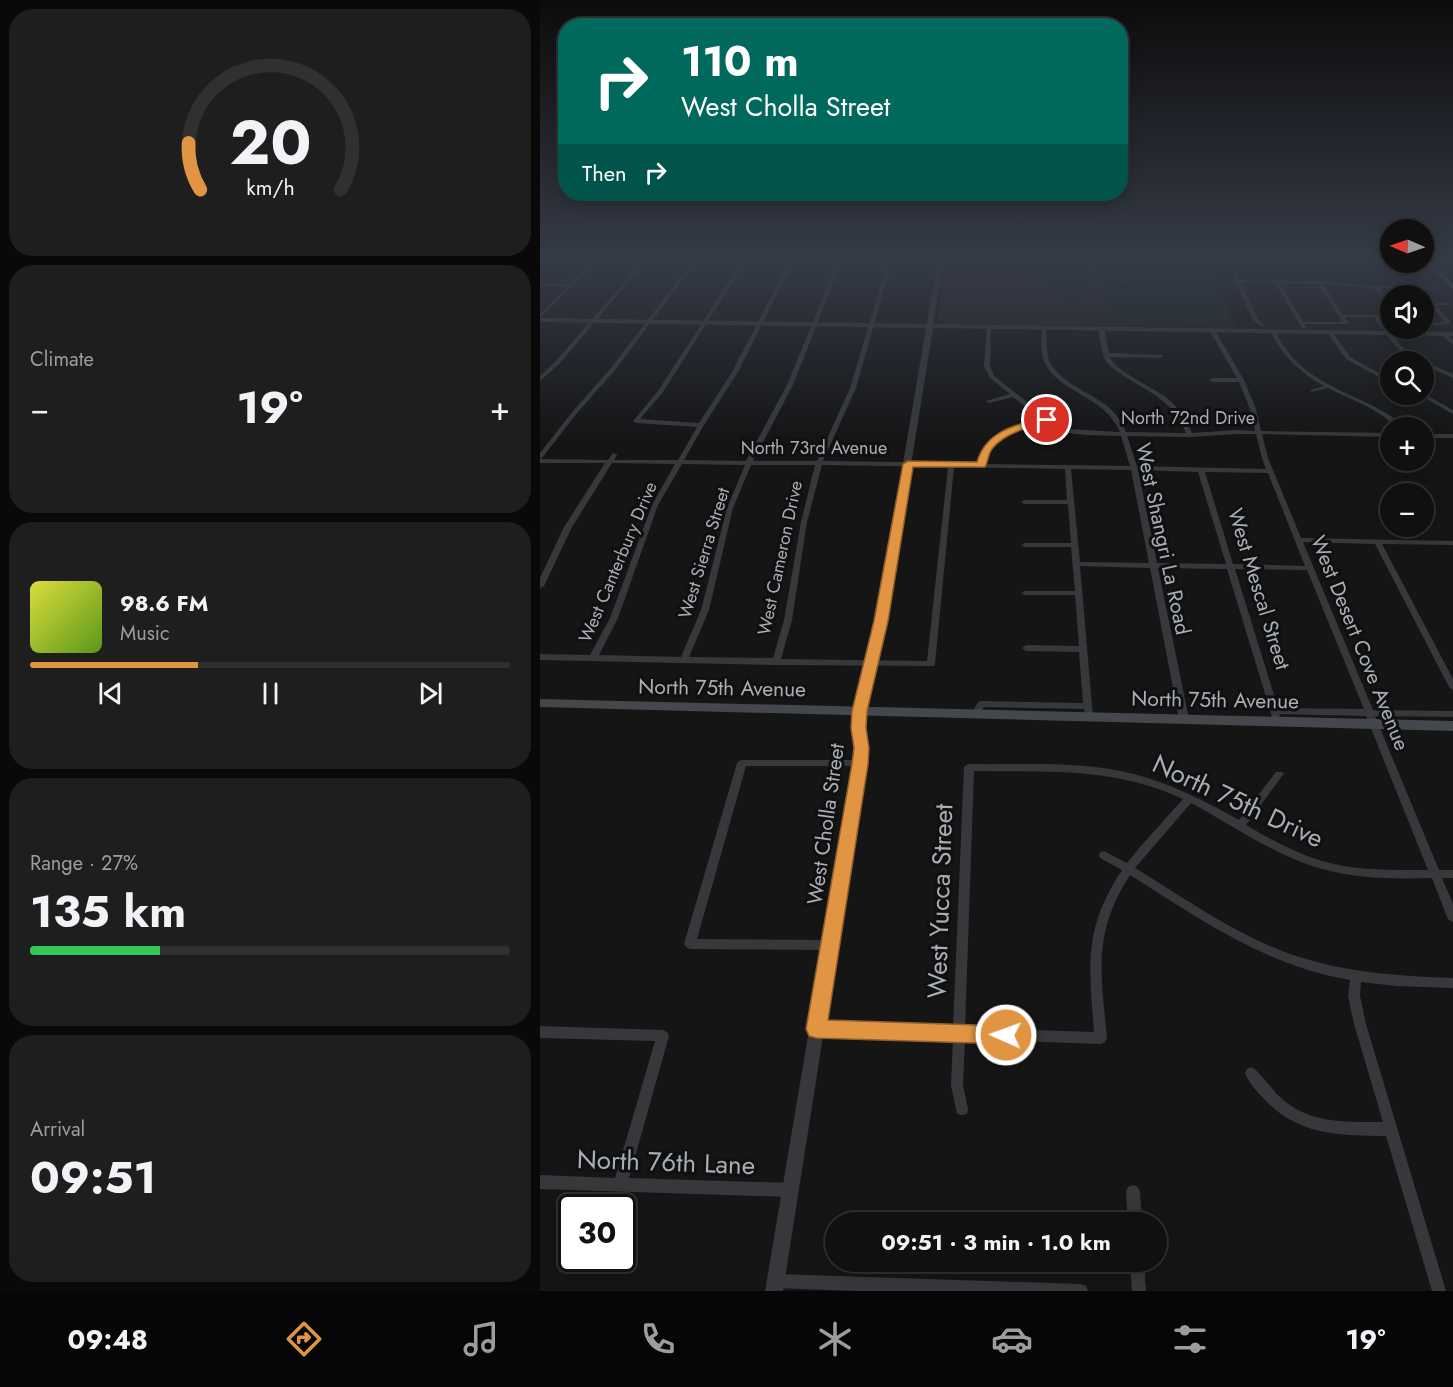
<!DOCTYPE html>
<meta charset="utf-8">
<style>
:root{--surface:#101010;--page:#1e1e1e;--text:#f1f3f6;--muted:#9c9d9f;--line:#303030;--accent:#e19542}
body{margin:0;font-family:Jost,sans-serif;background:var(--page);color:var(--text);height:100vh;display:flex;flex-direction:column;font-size:22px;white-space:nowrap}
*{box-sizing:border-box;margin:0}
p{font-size:20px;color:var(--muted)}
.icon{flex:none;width:33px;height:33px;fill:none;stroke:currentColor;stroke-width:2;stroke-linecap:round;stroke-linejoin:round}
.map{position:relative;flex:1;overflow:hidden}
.sheet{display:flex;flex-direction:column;gap:9px;padding:9px;background:#090909;width:540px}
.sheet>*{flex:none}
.hud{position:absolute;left:18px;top:18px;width:570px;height:183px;border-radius:24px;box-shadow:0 3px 15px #0003,0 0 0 2px var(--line);background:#00695c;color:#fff;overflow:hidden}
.needle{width:39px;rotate:272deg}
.tools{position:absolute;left:840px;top:219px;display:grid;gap:12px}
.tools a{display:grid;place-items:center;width:54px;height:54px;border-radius:50%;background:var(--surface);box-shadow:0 3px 15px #0003,0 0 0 2px var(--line);font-size:30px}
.speed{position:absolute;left:18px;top:1194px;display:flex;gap:12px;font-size:30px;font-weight:700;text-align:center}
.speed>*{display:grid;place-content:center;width:78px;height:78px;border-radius:50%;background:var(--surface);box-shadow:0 3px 15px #0003,0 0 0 2px var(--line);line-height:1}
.speed .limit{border:3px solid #111;border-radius:9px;background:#fff;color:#111}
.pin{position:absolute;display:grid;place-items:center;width:51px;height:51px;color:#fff;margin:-26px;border:3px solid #fff;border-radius:50%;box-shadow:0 2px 6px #0007}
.me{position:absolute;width:66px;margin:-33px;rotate:272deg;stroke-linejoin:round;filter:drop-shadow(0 0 4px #0008)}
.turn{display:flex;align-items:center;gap:21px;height:126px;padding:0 24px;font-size:27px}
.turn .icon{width:78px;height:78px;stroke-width:2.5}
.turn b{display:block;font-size:42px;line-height:51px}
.then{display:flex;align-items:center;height:57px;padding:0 24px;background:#0003;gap:12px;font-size:22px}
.big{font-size:45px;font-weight:700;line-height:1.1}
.sheet .tile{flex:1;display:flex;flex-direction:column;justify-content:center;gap:9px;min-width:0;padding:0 21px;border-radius:24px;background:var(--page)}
.sheet .dial{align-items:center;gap:0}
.dial svg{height:156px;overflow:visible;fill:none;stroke:var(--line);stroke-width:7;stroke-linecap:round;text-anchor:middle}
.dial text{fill:var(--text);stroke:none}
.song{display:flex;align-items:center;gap:18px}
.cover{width:72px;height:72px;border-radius:9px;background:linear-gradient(135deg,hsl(60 70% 55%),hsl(90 70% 35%))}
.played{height:6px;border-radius:3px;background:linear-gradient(90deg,var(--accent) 35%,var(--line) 35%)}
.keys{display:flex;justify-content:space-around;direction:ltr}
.heat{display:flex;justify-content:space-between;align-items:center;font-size:33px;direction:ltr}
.charge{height:9px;border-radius:4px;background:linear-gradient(90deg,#34c759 27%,var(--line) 0)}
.trip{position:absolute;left:285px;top:1212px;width:342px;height:60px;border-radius:30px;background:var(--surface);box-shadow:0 3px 15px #0003,0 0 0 2px var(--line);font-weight:700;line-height:60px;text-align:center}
.tab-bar{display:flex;height:96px;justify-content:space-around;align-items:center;background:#060606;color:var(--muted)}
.tab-bar .icon{width:42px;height:42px}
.tab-bar .active{color:var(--accent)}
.tab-bar b{font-size:27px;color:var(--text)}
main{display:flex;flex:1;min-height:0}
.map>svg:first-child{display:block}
.built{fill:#212123}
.green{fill:#1b211b}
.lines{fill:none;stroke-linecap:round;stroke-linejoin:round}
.stream{stroke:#2c3539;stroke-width:1.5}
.minor{fill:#36383b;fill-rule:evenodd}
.tertiary{fill:#36383b;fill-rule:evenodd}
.secondary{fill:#44474b;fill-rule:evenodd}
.route{fill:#e19542;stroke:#92612b;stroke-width:1.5}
.labels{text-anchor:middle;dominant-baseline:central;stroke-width:6;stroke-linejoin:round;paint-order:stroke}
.far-street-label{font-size:18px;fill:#a8aeb5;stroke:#101011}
.street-label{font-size:21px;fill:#a8aeb5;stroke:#101011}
.near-street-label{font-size:26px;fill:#a8aeb5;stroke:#101011}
</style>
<main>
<section class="sheet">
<div class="tile dial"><svg viewBox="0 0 100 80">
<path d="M14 69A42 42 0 1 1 86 69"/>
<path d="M14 69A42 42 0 0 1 8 45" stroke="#e19542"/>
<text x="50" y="56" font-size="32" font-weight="700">20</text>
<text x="50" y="72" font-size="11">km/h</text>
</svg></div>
<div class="tile"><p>Climate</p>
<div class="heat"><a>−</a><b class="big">19°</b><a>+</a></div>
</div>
<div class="tile">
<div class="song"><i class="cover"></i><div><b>98.6 FM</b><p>Music</p></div></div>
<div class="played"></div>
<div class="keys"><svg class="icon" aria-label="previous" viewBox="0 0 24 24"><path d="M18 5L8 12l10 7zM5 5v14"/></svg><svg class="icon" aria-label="pause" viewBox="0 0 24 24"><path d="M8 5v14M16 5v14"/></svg><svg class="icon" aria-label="next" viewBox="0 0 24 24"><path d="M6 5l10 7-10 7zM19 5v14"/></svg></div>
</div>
<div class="tile"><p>Range · 27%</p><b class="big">135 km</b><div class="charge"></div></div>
<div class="tile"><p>Arrival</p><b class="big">09:51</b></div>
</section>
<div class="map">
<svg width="913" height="1291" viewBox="0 0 913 1291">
<rect width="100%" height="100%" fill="#151516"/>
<!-- built -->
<path class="built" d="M406,268l146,2 14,6 10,50 -175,-2 -4,-3z"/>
<!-- green -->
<g class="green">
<path d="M552,270l119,4 25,54 -120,-2 -10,-49z"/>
<path d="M492,271l60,1v11h-5l6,7h-12v8h-17l1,-8 -11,-2v-6h-22z"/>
</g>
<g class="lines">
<!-- stream -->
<path class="stream" d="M537,261l51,22"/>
<!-- minor -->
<g class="minor">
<path d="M5,258h5l-10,9v-3z"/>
<path d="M54,258h5l-59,60v-4l27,-28h-27v-2h30z"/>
<path d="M105,258h4l-89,105 -20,18v-5l16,-15z"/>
<path d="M155,258h4l-84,112 -38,43 -35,45 -2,1v-6l33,-42 38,-43z"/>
<path d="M204,258h4l-85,134 -23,27 59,4 33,-51 59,-114h4l-57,114 -34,53 -20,35 62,1 41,-76 52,-127h4l-50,127 -40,76h64l33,-73 39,-130h4l-37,130 -33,73 155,2c10,-31 36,-36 64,-44l-29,-22 -24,6 -3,-2 24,-7 -20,-16 -6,-12 3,-39 2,-1 2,1 -1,39 4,10 55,43 19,10 52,3c-16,-38 -62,-38 -76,-71 -4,-10 -2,-22 -2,-33l2,-1 2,1c1,10 0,22 3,32 10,23 40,31 58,46 9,7 15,16 19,26l60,1c-13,-32 -34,-39 -62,-57 -5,-4 -15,-9 -18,-15 -4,-5 -6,-24 -8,-32l3,-2 3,2 5,24 54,2v2l-2,1 -51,-1c5,14 44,31 57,41 12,10 19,21 25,35l44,-3 19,1 -5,-22 -11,-27h-27l-3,-2 3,-2h25l-28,-48 3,-2 3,2 29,50 12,29 5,22 129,2v4l-128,-3 6,24 33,80 152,3v4l-71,-1 71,135v11l-4,-3 -74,-143 -72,-2 70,168 80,1v6l-78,-1 64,154h14v8h-11l11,26v18l-4,-2 -2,-3 -15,-39c-37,1 -74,1 -110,-9 -47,-13 -88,-43 -131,-66l-56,65c48,29 95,63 147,83 55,21 113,25 171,27v10l-57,-2 -35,-4 -1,14 6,28 80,267h-14l-46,-155c-45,-1 -84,0 -118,-33 -9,-9 -19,-19 -23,-30l2,-4 4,-2c8,3 21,23 29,30 28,27 66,25 103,25l-29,-98 -6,-28 2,-16c-84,-14 -150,-61 -220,-105 -38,59 -29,98 -23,163l-2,4 -4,2 -136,-5 -2,46 5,24 -1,5 -5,1 -5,-1 -6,-29 2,-46 -137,-4 -4,-2 -2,-4 2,-4 4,-2 137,5 11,-261 2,-2 3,-1c54,1 112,-4 165,10 38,10 71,27 105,46l37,-48h6l2,2 -2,2 -36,49c24,14 49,28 76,36 34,10 71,9 106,9l-62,-154 -87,-2 3,7 -2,2h-6l-47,-154 -69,-1 31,151 -2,2h-6l-2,-2 -29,-151 -70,-2 13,151 -1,2h-6l-2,-10 -100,-2 -6,9h-6l-1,-2 7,-12 3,-1 102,2 -4,-51 -53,-1 -4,-3 4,-3 53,1 -4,-51h-50l-4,-2 4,-2h50l-4,-44h-46l-4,-2 4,-2h46l-3,-39h-44l-3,-2 3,-2h43l-2,-31 -111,-2 -19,197 -1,2 -158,-1 -236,-5v-6l50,1 20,-37 42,-113 23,-41 -63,-1 -40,64 -28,59 -4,2v-10l24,-51 41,-64h-65v-4l68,1 4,-6 2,-1 3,2 -3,5h64l19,-33 -61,-4 -3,-2 25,-30zM506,422l21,11 19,2 35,1 9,30 -145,-2c8,-30 35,-35 61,-42zM696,434h20l6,24 4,11 -129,-3 -10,-30 63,1zM142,464l63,1 -18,43 -26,102 -20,47 -82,-2 19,-37 40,-113zM211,465h64l-14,57 -17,98 -11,38 -84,-1 20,-47 24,-102zM282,465l126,2 -21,194 -146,-2 11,-39 15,-98zM531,469l60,1 18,93 -69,-1zM598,470l60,2 28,92 -69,-1zM665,472l63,1 37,93 -72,-2zM695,569l72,1 57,139 -86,-1zM434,771c73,1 141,-4 209,28l-43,48 -13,16 -23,-12 -4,1 -1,3 1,3 22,12c-39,59 -33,96 -28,162l-129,-4z"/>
<path d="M536,258h4l1,3 -2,1 -138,-1 -2,-1 2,-1 135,1z"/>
<path d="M692,274h4l3,6 80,1 56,5 58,1h2v2h-14l12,14h17v2h-14l15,18 -2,1 -25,2v-2l21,-2 -21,-24v-2h-3l-6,-7 -36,-1 11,15v4l-16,-19 -51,-4 20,31h47v2h-11l22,29 22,16c-20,0 -38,-30 -49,-45h-29l3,6v1h-43l1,4h-4l-27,-45 -35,-1 18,38 7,5 -4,1 -7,-5 -19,-39 -2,-1 1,-1zM740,283l38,1 25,38h-40z"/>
<path d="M731,330h4c5,10 10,19 18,28 25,27 62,37 93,55l9,6 8,9h-7c-17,-20 -45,-28 -68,-40l-17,4v-2l13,-4c-26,-15 -40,-29 -54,-55z"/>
<path d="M788,331h4l18,26 40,22v4l-44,-24 -19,-27z"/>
<path d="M904,332l9,8v5l-11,-10 -1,-1z"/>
<path d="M884,361l29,13v4l-29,-13z"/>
<path d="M878,394h6l29,16v4z"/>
<rect x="884" y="434" width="29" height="4"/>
<path d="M202,760h118l3,1 2,2 -2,2 -3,1h-114l-49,173 132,1 4,2 2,3 -2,3 -4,2 -139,-1 -4,-2 -2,-3 53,-181 2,-2z"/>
<path d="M0,1026l123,4 4,2 2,4 -40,142 162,5 5,2 2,5 -2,5 -5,2 -251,-8v-14l75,3 40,-137 -115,-3z"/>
<path d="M593,1185l5,2 2,5 2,30h-14l-2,-30 2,-5z"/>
<path d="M590,1262h14l2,29h-14z"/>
<path d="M236,1274l305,10 5,2 2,5h-232l-80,-3 -5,-2 -2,-5 2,-5z"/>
</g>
<!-- tertiary -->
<path class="tertiary" d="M398,258h6l-11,66 520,8v4l-520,-8 -47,293 -21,90v17l3,20 -2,15 -83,528h-18l89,-528 2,-15 -3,-20v-17l23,-90 50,-293 -386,-6v-4l387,6z"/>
<!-- secondary -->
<g class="secondary">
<path d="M884,258h4l25,26v6l-29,-29z"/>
<path d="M0,699l913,22v10l-913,-24z"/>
</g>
</g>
<!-- sky -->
<linearGradient id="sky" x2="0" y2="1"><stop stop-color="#0c0c0c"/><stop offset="0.59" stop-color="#353b47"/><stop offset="1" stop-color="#353b47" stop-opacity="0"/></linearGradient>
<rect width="913" height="439" fill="url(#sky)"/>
<!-- route -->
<path class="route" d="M507,417l4,3 -1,2c-20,5 -45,10 -58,27 -4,5 -4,13 -7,18h-72l-25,154 -21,90 -1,17 3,20 -1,16 -40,256 178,6 7,2 3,7 -3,7 -7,2 -190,-6 -7,-2 -3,-7 46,-265 2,-16 -3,-20 1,-17 22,-90 29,-157 5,-3 69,1c9,-32 41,-38 70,-45z"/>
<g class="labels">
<!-- far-street labels -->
<g class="far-street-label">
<text x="648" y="418">North 72nd Drive</text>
<text x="274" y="448">North 73rd Avenue</text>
<text transform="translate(164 553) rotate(-73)">West Sierra Street</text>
<text transform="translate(240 558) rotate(-78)">West Cameron Drive</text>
<text transform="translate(78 562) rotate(-67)">West Canterbury Drive</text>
</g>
<!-- street labels -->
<g class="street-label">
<text transform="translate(623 539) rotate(78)">West Shangri La Road</text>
<text transform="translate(719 589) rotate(73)">West Mescal Street</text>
<text transform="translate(820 643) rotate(68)">West Desert Cove Avenue</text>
<text transform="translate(182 688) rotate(1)">North 75th Avenue</text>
<text transform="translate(675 700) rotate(1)">North 75th Avenue</text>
<text transform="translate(286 824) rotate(-82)">West Cholla Street</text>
</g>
<!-- near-street labels -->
<g class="near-street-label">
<text transform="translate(698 801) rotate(25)">North 75th Drive</text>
<text transform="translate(400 901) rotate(-88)">West Yucca Street</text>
<text transform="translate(126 1162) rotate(2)">North 76th Lane</text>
</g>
</g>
</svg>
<div class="tools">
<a><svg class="needle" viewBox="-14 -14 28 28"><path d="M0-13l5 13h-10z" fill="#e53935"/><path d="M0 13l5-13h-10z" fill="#9c9d9f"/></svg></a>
<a><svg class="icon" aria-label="sound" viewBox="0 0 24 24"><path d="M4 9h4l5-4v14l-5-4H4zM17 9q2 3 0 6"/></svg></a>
<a><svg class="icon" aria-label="search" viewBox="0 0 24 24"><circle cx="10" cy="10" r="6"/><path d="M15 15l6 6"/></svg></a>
<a>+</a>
<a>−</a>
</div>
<div class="speed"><div class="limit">30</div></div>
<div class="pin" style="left:507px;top:420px;background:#d93025"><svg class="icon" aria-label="arrive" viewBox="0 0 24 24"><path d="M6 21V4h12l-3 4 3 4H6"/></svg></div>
<svg class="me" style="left:466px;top:1035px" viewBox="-20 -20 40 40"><circle r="17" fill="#e19542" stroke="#fff" stroke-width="3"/><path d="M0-11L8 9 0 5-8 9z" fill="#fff"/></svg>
<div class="trip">09:51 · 3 min · 1.0 km</div>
<div class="hud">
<div class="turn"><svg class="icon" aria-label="right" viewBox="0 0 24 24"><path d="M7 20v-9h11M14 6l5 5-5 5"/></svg><div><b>110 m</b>West Cholla Street</div></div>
<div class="then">Then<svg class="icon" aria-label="right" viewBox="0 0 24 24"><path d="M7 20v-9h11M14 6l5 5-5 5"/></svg></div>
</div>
</div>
</main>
<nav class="tab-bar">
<b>09:48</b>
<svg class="icon active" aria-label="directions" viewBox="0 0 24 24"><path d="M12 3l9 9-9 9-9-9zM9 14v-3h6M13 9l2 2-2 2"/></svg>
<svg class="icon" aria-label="music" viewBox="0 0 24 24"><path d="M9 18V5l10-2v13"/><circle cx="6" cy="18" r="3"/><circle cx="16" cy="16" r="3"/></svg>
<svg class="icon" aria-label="phone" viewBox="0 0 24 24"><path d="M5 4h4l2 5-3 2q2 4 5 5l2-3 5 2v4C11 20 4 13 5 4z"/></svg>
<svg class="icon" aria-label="climate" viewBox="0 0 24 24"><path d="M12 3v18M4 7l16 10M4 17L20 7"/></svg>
<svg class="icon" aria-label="car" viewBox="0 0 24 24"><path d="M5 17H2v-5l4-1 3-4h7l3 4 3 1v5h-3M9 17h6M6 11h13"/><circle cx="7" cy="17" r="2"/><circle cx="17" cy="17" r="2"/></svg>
<svg class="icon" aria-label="filters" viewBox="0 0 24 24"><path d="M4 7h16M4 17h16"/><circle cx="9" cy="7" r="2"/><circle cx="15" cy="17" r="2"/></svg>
<b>19°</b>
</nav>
